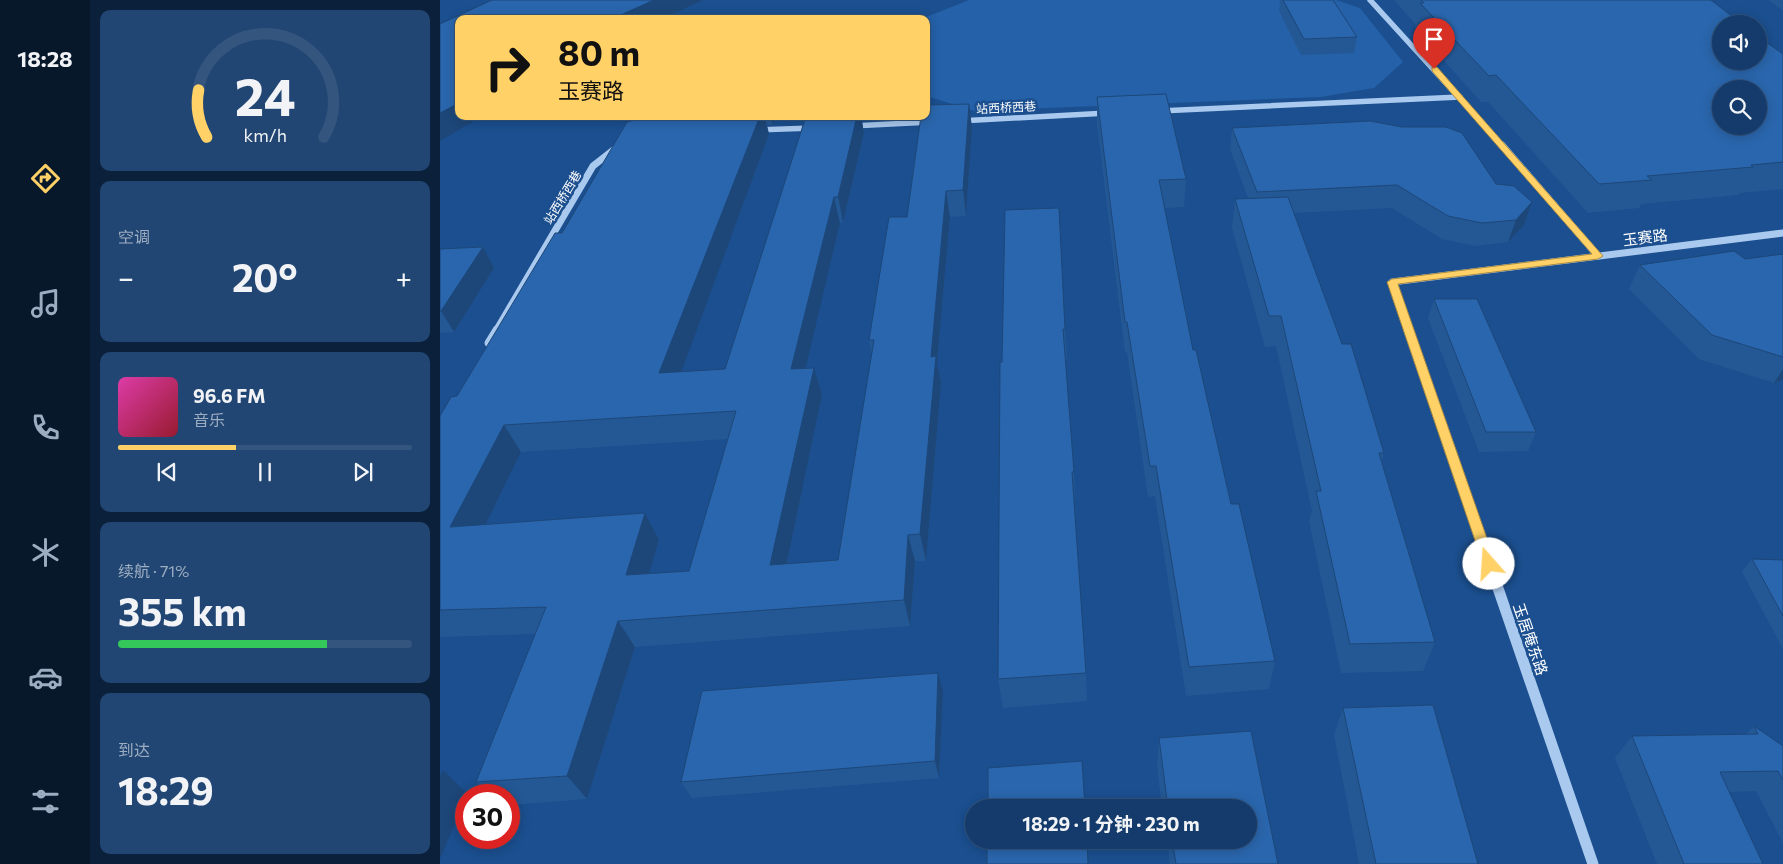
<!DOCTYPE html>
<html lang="zh">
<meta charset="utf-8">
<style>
:root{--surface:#143b6b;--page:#214673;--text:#f1f3f6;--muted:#9dadc1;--line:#33557e;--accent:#ffd166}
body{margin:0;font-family:Commissioner,"Noto Sans SC",sans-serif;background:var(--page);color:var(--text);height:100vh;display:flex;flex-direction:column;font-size:19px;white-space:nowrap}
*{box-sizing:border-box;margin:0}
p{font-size:16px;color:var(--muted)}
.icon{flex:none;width:28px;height:28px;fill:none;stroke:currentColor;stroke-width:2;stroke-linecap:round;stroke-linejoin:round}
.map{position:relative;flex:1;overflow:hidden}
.sheet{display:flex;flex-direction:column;gap:10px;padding:10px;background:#0b203b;width:350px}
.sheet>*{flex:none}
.guide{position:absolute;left:15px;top:15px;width:475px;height:105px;border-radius:10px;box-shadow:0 2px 12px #0003,0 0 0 1px var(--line);background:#ffd166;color:#111;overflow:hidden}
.buttons{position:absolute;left:1272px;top:15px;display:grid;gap:10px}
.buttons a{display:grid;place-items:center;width:55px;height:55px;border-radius:50%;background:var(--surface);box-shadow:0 2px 12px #0003,0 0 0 1px var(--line);font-size:25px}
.speed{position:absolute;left:15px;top:784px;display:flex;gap:10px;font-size:25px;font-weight:700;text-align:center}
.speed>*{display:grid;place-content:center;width:65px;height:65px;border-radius:50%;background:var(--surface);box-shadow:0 2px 12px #0003,0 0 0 1px var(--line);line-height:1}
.speed .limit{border:8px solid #d22;background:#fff;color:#111}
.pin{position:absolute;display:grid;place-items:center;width:42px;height:42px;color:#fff;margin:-51px -21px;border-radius:50% 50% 50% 0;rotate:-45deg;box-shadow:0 0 5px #0007}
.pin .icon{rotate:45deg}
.me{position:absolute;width:55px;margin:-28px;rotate:341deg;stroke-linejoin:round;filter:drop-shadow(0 0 4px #0008)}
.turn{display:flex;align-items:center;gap:18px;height:105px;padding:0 20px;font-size:22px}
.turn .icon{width:65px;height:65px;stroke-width:2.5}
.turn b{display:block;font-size:35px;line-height:42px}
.big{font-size:38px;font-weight:700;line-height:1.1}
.sheet .tile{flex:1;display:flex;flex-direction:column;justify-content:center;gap:8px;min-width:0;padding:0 18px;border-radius:10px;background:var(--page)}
.sheet .dial{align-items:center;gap:0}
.dial svg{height:130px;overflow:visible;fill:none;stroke:var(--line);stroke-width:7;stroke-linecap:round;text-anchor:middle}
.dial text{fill:var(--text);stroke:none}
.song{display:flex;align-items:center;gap:15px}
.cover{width:60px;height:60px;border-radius:8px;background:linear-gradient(135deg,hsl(320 70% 55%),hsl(350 70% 35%))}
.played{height:5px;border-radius:2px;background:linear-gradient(90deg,var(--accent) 40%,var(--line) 40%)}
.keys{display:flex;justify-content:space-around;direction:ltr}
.heat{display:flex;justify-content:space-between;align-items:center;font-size:28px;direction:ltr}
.charge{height:8px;border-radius:4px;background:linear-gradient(90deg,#34c759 71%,var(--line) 0)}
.trip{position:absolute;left:525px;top:799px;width:292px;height:50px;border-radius:25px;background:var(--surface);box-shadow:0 2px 12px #0003,0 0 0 1px var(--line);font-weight:700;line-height:50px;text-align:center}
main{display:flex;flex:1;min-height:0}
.tab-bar{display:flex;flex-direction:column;width:90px;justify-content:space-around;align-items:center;background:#08182b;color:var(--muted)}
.tab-bar .icon{width:35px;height:35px}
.tab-bar .selected{color:var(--accent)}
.tab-bar b{font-size:22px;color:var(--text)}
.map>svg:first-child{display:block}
.green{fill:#2461a8}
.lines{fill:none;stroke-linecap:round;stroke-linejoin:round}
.minor-far3{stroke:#a9c9ee;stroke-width:5.5}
.minor-far2{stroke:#a9c9ee;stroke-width:7}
.minor-far1{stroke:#a9c9ee;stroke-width:9}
.minor{stroke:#a9c9ee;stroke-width:11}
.wall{fill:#245895;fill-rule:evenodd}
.shaded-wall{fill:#1d4779}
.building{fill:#2a66ad;stroke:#1d4779;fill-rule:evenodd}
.route{fill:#ffd166;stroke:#a68842}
.labels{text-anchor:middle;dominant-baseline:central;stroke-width:5;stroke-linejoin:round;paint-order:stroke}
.far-street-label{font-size:12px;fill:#fff;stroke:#1b4f8f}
.street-label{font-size:15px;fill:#fff;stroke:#1b4f8f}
</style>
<main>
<nav class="tab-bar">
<b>18:28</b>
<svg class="icon selected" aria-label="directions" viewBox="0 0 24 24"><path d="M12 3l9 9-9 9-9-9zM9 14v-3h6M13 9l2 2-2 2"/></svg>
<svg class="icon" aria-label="music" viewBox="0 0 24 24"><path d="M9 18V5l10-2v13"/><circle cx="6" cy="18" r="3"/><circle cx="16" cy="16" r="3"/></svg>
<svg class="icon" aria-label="phone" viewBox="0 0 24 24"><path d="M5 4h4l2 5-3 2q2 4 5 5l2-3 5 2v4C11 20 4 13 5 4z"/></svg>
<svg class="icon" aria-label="climate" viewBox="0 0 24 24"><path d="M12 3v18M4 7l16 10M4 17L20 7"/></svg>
<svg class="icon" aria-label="car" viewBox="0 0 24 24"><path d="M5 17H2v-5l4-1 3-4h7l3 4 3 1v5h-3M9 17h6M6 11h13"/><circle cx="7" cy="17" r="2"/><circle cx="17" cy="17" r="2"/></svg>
<svg class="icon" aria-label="filters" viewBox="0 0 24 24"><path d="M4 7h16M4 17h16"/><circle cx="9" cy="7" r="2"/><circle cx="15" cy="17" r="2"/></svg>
</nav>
<section class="sheet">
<div class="tile dial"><svg viewBox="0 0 100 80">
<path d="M14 69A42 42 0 1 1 86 69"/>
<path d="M14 69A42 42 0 0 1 9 40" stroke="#ffd166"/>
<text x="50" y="56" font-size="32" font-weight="700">24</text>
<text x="50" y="72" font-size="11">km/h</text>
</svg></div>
<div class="tile"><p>空调</p>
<div class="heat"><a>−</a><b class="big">20°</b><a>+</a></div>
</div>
<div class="tile">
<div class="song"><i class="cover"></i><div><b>96.6 FM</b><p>音乐</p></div></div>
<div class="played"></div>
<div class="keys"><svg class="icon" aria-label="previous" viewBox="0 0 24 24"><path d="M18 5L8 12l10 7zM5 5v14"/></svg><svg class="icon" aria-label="pause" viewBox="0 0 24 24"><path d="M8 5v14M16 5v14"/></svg><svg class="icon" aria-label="next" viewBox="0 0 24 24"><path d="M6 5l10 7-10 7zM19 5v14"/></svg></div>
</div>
<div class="tile"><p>续航 · 71%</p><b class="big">355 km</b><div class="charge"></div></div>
<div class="tile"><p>到达</p><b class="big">18:29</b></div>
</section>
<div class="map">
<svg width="1343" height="864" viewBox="0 0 1343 864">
<rect width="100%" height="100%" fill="#1b4f8f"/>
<!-- green -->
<path class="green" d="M529,0h367l24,8 43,54 -29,26 -53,9 -346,14 -49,-15v-77h-5z"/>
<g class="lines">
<!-- minor-far3 -->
<g class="minor-far3">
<path d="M930,0l133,146"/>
<path d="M719,111l301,-14"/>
<path d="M519,121l149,-8"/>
<path d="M411,126l80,-4"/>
<path d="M317,130l56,-2"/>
</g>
<!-- minor-far2 -->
<g class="minor-far2">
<path d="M1062,145l96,111"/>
<path d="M56,331l97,-165 23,-18"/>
<path d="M969,331l-17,-49 391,-49"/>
</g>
<!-- minor-far1 -->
<g class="minor-far1">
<path d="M968,330l82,236"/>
<path d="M49,343l8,-13"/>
</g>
<!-- minor -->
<path class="minor" d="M1050,565l103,299"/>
</g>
<!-- wall -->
<g class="wall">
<path d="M840,0h53l24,37 -3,16 -53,2 -22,-44z"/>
<path d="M954,0h317l10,24 62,30v135l-43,4 -2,2 -97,9 -2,4 -51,5 -100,-111h-7l-66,-74v-4z"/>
<path d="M1329,0h14v11z"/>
<path d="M657,97l89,82 -2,28 -19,1 28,142 38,154 44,157 -6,28 -83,7 -31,-200 -7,1 -21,-145h-2l-28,-228z"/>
<path d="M529,104l3,24 -6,88 -16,1 -13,145 4,21 -15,178h-11l-5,65 -275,21 -48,152 -78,6v-10h-20l-13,-13 59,-148 -95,3v-221l17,-20 105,-163 107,-115 1,-2h106l-3,9h-6l2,9 -88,238 44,-3 81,-253h55l3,17 -21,89 -3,1 -35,145h9l8,27 -35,169 51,-4 34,-205 -3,-15 38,-123zM288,439l-39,132 -40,3 10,-34 -14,-27 -160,11 36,-72z"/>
<path d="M792,128l264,56 36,18 -8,23 -16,17 -33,4 -33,-7 -50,-31 -99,5 49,131 42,109 -2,8 53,181 -12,29 -82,2 -32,-152 3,-10 -36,-165 -11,1 -33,-119 3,-29 13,-1 -18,-49z"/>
<path d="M565,210l60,119 2,30h-2l9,113 1,30h-1l12,171 1,28 -84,7 -5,-29z"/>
<path d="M43,247l11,21 -40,64 -14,1v-84z"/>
<path d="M1343,254v126l-9,3 -75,-24 -70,-70 11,-24 105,-6z"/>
<path d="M994,299l102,133 -8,19 -49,1 -51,-134z"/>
<path d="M1312,559l31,1v89l-41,-77z"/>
<path d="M503,691l-4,87 -247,20 -11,-16z"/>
<path d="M903,708l135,156h-119l-25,-129z"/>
<path d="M1314,726l29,20v97l-27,-52 -27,1 34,72h-106l-42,-106 17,-22 113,-1z"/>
<path d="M811,731l27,133h-108l-3,-24h82v-32h-87l-5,-43 2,-27z"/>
</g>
<!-- shaded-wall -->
<g class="shaded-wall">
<path d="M214,0h49l-41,19h-48l11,-6z"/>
<path d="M19,103v13h24l-43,25v-28z"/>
<path d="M529,104l3,24 -6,88 -3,-26z"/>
<path d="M320,116h4l5,18 -98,266 -12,-27z"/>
<path d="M330,116h6l-3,9z"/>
<path d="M417,116h4l3,17 -21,89 -5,-25z"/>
<path d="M506,191l4,26 -13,145 4,21 -15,178 -6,-27 11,-177z"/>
<path d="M394,197l6,26 -41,173 -8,-27z"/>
<path d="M1092,202l-8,23 -16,17 8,-22z"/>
<path d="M43,247l11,21 -40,64 -13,-21z"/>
<path d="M374,368l8,27 -41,196 -11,-26z"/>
<path d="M1343,369v11l-9,3z"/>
<path d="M64,425l17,27 -50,102 -21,-27z"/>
<path d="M205,513l14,27 -18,62 -15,-27z"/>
<path d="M468,535l7,26 -5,65 -6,-26z"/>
<path d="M178,621l17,26 -48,152 -20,-23z"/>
<path d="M498,673l5,18 -4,87 -4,-17z"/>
<path d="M3,770l25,24 -2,1v2l-26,62v-83z"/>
</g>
<!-- building -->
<g class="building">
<path d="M52,0h162l-29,13 -11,6h-155v84l-19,10v-89z"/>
<path d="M843,0h50l24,37 -53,2z"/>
<path d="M981,0h290l31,24h-21v37h38v-24l24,17v108l-32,3 2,2 -106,9 5,4 -53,4 -103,-109 -7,1 -69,-73h4zM1281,89h38v37h-38z"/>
<path d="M726,94l20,85 -27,1 34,170h3l35,154h8l36,157 -86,6 -33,-201h-6l-23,-144h-2l-28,-225z"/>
<path d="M529,104l-6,86 -17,1 -15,166 5,-1 -16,178 -12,1 -4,65 -286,21 -51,155 -91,6 70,-175 -106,3v-194l11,-19 6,-1 98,-163h7l65,-111 7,-2 35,-2 1,-2h90l-101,257 66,-4 81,-253h51l-19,81h-4l-43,172 23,-1 -44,197 68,-5 36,-220h-5l20,-123h18l14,-101h5v-11zM296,411l-47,160 -63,4 19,-62 -195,14 54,-102z"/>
<path d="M930,121l32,6h44l16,6 34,51 18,2 18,16 -16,18 -34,3 -34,-7 -51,-31 -140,7 -25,-64z"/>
<path d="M848,197l54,147h9l33,109h-5l56,189 -85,2 -34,-153h5l-40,-175h-12l-34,-117z"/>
<path d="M619,208l6,121h-2l11,143h-2l14,201 -88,6 2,-317h2l3,-152z"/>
<path d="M43,247l-42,64h-1v-62z"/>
<path d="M1294,251l11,8 38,-5v103l-71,-22 -72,-70z"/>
<path d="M994,299h43l59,133h-50z"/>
<path d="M1312,559l31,1v56z"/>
<path d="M498,673l-3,88 -254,21 21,-91z"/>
<path d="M993,705l45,159h-102l-33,-156z"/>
<path d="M1314,726l29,20v34l-5,-9 -58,1 43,92h-79l-52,-128 126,-2z"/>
<path d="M811,731l27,133h-102l-4,-24h77v-32h-81l-9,-70z"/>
<path d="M642,761l3,47h-97v-40z"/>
<path d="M547,840h100l1,24h-101z"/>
</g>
<!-- route -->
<path class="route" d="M992,67h5l166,189 -5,3 -200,25 98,280 -2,3 -5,2 -4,-2 -2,-3 -96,-282 5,-3 200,-25 -160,-183z"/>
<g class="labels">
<!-- far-street labels -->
<g class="far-street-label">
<text transform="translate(566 107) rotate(-3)">站西桥西巷</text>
<text transform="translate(122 197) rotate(-59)">站西桥西巷</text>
</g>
<!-- street labels -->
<g class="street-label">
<text transform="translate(1205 237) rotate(-7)">玉赛路</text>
<text transform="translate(1091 639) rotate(71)">玉居庵东路</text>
</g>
</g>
</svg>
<div class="buttons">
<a><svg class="icon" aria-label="sound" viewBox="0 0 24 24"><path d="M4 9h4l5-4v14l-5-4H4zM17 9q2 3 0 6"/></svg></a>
<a><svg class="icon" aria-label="search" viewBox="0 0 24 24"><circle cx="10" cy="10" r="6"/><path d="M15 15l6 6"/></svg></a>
</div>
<div class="speed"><div class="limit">30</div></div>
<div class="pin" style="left:994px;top:69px;background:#d93025"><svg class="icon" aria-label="arrive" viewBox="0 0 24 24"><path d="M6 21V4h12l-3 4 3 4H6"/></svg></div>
<svg class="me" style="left:1049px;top:564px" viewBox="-20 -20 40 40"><circle r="19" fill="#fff"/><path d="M0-13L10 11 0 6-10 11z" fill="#ffd166"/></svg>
<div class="trip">18:29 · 1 分钟 · 230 m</div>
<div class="guide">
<div class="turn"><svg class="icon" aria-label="right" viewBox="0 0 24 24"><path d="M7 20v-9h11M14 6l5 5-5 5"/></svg><div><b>80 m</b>玉赛路</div></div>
</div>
</div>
</main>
